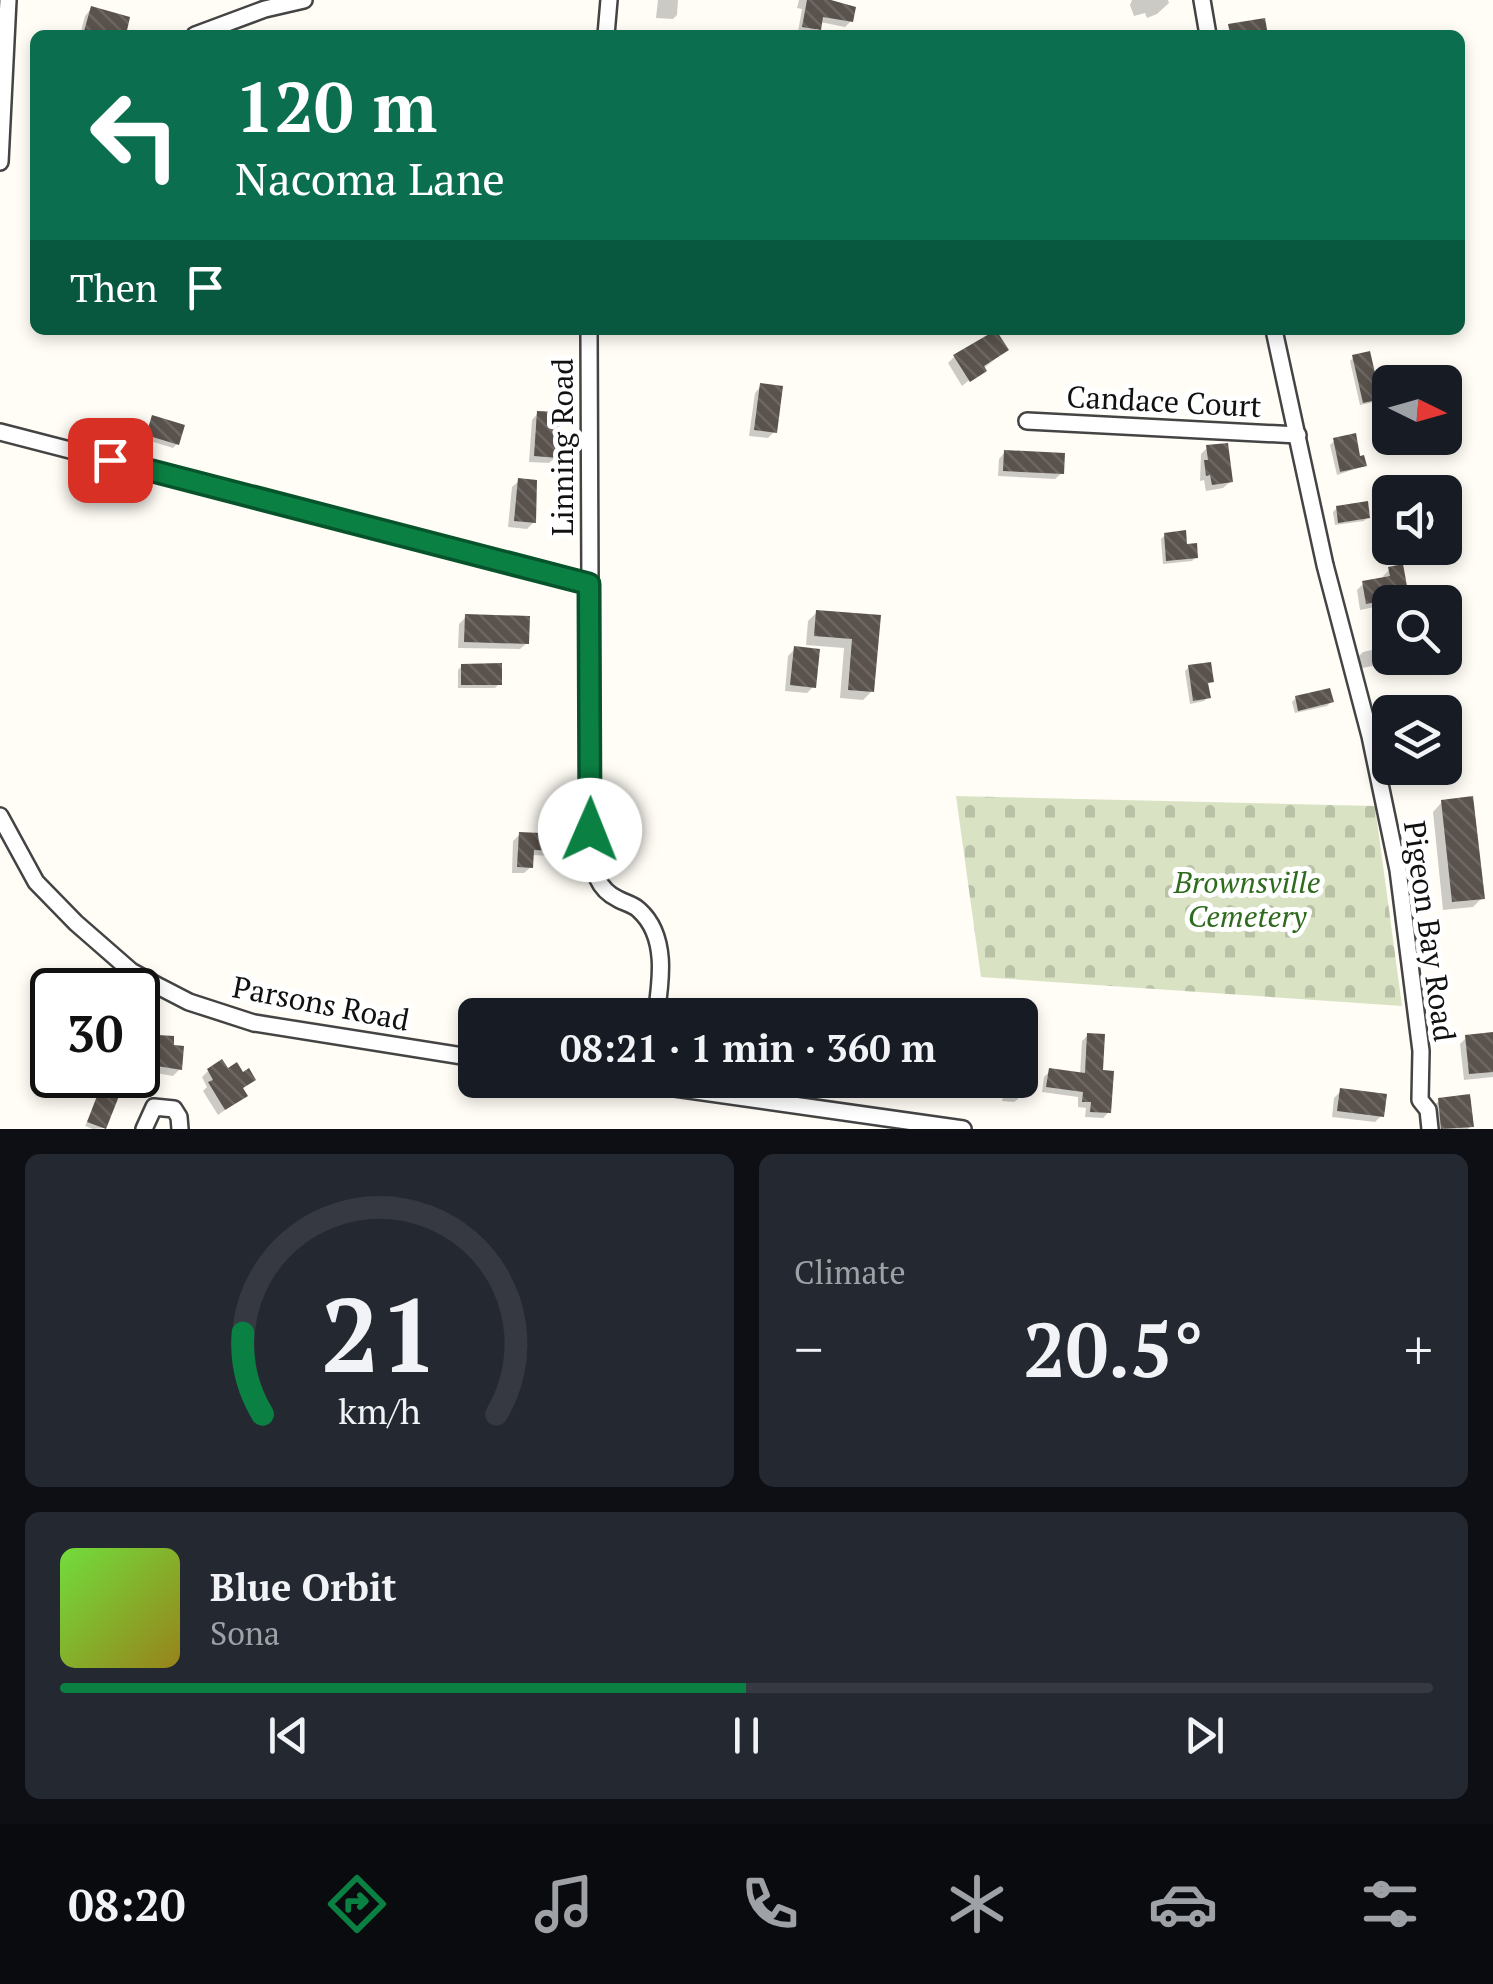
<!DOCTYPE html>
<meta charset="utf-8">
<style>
:root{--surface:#171b24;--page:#242831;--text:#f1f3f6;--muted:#9ea1a6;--line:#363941;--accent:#0b8043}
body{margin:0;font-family:"PT Serif",serif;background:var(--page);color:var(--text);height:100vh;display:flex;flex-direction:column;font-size:38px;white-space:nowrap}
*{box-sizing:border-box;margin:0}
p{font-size:32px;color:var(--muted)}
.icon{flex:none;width:55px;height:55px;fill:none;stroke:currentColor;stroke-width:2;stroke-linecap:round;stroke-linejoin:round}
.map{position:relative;height:1129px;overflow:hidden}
.details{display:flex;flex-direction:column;gap:25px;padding:25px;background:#0d0f14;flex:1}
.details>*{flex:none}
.top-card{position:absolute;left:30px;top:30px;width:1435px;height:305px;border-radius:15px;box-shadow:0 5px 15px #0003;background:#0b6e4f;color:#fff;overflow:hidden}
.needle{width:65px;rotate:95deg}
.tools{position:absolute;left:1372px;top:365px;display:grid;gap:20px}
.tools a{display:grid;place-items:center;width:90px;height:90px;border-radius:15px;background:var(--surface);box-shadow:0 5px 15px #0003;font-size:50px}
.speed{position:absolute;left:30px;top:968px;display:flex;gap:20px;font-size:50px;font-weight:700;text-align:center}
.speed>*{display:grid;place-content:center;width:130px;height:130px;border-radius:50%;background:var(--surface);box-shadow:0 5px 15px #0003;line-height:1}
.speed .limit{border:5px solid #111;border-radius:15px;background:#fff;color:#111}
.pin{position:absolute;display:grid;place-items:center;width:85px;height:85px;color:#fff;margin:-42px;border-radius:20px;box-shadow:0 5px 15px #0006}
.me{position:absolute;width:110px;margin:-55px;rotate:1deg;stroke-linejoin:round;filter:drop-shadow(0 0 8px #0008)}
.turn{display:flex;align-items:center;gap:35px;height:210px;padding:0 40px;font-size:45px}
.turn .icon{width:130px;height:130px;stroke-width:2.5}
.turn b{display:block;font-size:70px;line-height:85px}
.then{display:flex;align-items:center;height:95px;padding:0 40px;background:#0003;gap:20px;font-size:38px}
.big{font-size:75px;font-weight:600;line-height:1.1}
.details .card{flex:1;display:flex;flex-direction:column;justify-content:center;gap:15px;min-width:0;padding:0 35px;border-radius:15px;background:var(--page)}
.details .dial{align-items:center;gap:0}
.dial svg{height:260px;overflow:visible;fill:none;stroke:var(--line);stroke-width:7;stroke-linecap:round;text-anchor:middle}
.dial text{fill:var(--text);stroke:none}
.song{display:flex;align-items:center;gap:30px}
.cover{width:120px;height:120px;border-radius:15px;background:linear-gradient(135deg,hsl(100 70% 55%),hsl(50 70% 35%))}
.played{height:10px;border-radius:5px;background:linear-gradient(90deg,var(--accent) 50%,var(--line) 50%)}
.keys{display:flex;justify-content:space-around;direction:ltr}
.heat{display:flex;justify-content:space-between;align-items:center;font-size:55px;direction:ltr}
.details .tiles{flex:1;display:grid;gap:25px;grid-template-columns:1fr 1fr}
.card:last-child{grid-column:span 2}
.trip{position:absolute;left:458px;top:998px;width:580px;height:100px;border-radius:15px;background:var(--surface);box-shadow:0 5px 15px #0003;font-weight:600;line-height:100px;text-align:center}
.dock{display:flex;height:160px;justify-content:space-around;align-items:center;background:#090b0e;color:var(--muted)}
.dock .icon{width:70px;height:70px}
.dock .selected{color:var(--accent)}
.dock b{font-size:45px;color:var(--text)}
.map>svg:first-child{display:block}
.cemetery{fill:url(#cemetery-stones)}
.shadow{fill:#0003}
.building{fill:url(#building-back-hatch)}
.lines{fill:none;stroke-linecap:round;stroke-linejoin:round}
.minor-casing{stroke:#444;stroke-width:20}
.minor{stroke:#fff;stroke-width:15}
.route-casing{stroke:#07532c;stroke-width:25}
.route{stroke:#0b8043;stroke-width:18}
.labels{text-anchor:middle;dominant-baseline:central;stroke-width:10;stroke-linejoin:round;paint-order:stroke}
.street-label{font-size:30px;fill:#111;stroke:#fff}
.park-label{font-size:30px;font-style:italic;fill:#2f6b1f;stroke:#fff}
</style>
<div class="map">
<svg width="1493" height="1129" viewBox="0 0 1493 1129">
<defs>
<pattern id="cemetery-stones" width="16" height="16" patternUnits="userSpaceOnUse" patternTransform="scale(2.5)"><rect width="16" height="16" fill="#d9e3c4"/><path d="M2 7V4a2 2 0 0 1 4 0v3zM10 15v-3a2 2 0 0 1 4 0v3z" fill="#b9c2a7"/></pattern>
<pattern id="building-back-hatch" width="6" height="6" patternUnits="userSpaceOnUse" patternTransform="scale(2.5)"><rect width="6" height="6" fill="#5a524d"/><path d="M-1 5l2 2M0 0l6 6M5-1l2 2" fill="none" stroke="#6d6662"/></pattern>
</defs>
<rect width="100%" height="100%" fill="#fffdf5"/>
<!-- cemetery -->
<path class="cemetery" d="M956,796l419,10 27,200 -421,-29z"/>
<!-- shadow -->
<g class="shadow">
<path d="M658,0h20l-1,15 -4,4 -17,-1z"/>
<path d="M799,0h30l22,21 -6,6 -25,-5 -7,13 -15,-3 4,-23 -5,-1z"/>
<path d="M1132,0h36l1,3 -12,11 -10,4 -2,-5 -11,3 -4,-11z"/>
<path d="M91,9l32,26h-43l5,-19z"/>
<path d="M1006,350l-44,36 -14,-23 6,-6z"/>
<path d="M1354,357l24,41 -4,4 -14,3 -10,-44z"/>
<path d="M761,386l13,46 -6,6 -19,-2 6,-43z"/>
<path d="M538,413l18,44 -7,6 -20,-1 3,-42z"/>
<path d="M1445,415l5,20 -4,4 -17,4 -2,-5h18z"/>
<path d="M153,418l24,26 -4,4 -29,-9z"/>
<path d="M1334,441l25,18 5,7 -27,9 -7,-30z"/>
<path d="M1207,448l23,34 -7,6 -17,3 -2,-11 -4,1 1,-27z"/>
<path d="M1005,452l57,21 -7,6 -57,-3 1,-17z"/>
<path d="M519,481l15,41 -7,7 -19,-2 4,-40z"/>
<path d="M1337,508l31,9 -4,4 -29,4 -2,-13z"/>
<path d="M1165,535l20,12 11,10 -4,4 -29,3 -2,-25z"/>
<path d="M1390,569l16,27 -7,6 -39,8 -3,-20 6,-6 21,-4 -1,-4z"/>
<path d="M817,612l61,5 -6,74 -9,9 -23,-2 4,-50 -38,-3 2,-24z"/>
<path d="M466,617l61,26 -7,6 -62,-1 1,-24z"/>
<path d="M1390,646v12h7l-4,4 -31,6 -3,-12 4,-4z"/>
<path d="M795,649l19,37 -7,7 -22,-2 3,-35z"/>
<path d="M462,666l37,18 -4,4h-37v-18z"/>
<path d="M1189,667l22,14 -5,5 2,11 -4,4 -14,3 -5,-33z"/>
<path d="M1296,698l35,4 -4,4 -32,7 -3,-11z"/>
<path d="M1442,802l40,96 -9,9 -30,3 -10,-98z"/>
<path d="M520,834l40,16 -7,6 -21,-1 -1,12 -7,6h-12l1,-32z"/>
<path d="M683,999l13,1 -2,15h-16l1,-12z"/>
<path d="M1088,1035l21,77 -6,6 -18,-1 1,-9 -8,-1v-10l-36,-5 2,-15 6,-6 30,4 2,-34z"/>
<path d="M1493,1035v42l-29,3 -4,-36 6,-6z"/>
<path d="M159,1038l12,9 9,22 -7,7 -34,-6 1,-18z"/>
<path d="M208,1071l33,18 4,7 -27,19 -15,-24 4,-4 -5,-10z"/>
<path d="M1007,1080h14l-3,19 -4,3 -12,-1z"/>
<path d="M103,1086l1,42 -11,1 -8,-3z"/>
<path d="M1341,1091l41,24 -7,7 -43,-5 2,-19z"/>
<path d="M1439,1101l32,25 -3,3h-33l-3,-22z"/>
</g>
<!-- building -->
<g class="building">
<path d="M807,0h24l25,7 -3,15 -30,-5 -2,13 -19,-3z"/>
<path d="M91,6l39,11 -4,18h-43z"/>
<path d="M1265,18l3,17h-38l-2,-11z"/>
<path d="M996,330l13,20 -25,16 3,5 -17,11 -17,-27z"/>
<path d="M1370,351l11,48 -18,4 -11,-48z"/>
<path d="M760,383l23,3 -6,47 -23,-3z"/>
<path d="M537,411l24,1 -3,46 -24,-2z"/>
<path d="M152,415l33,10 -6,20 -33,-10z"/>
<path d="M1356,433l4,23 4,-1 3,11 -27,6 -7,-34z"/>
<path d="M1228,443l5,39 -21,3 -2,-10 -4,1 -2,-16h4l-2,-15z"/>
<path d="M1004,450l61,3 -1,21 -61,-3z"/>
<path d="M518,478l19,2 -1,43 -22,-2z"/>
<path d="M1368,501l2,17 -32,5 -2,-17z"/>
<path d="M1186,530l1,14 10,-1 1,15 -32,3 -2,-28z"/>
<path d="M1403,564l6,33 -43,7 -4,-23 28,-5 -2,-9z"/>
<path d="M816,610l65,5 -7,77 -26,-2 4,-51 -38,-3z"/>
<path d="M465,614l65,2 -1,28 -65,-2z"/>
<path d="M794,646l26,3 -4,39 -26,-3z"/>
<path d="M1211,662l3,20 -6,1 3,15 -18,3 -5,-36z"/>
<path d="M502,663v22h-41v-21z"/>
<path d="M1330,688l4,14 -36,9 -3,-15z"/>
<path d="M1473,796l12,103 -33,3 -11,-102z"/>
<path d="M519,832l44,2v17l-29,-1 -1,18 -16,-1z"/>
<path d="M1493,1032v40l-24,2 -4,-39z"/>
<path d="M1087,1033l18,1 -2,36 11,1 -3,42 -21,-1 1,-10h-9l1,-10 -37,-5 3,-19 36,5z"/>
<path d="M158,1035l16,1v9l10,1 -2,24 -38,-6 2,-21 11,1z"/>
<path d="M222,1059l6,9 9,-6 6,10 6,-4 7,12 -13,8 5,8 -23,14 -17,-28 5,-2 -6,-11z"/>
<path d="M102,1083l19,8 -15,38 -19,-7z"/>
<path d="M1340,1088l47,6 -3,23 -47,-6z"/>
<path d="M1470,1094l4,33 -33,2 -3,-31z"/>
</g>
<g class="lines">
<defs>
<g id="minor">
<path d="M1202,0l6,35"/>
<path d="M195,35l70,-26 39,-9"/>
<path d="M606,35l3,-35"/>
<path d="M0,162l8,-162"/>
<path d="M589,330l2,516c3,23 4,42 27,53 7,4 15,5 21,11 29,26 22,71 17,105"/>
<path d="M1274,330l51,235 45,171 28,134 23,181 -1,49 8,10 2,19"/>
<path d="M1027,421l271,14"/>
<path d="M0,432l589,152"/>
<path d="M0,816l36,66 40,41 55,48 29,16 29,15 65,21 221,35"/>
<path d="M618,1080l345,49"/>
<path d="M144,1129l10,-22 20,2 5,8 1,12"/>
</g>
</defs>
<!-- minor casing -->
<use href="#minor" class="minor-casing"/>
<!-- minor -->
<use href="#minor" class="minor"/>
</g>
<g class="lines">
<defs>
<path id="route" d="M110,460l479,124 1,246"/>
</defs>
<!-- route casing -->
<use href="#route" class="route-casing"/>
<!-- route -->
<use href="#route" class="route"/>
</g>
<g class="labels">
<!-- street labels -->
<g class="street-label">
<text transform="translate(1164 401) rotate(3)">Candace Court</text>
<text transform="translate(562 447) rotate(-90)">Linning Road</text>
<text transform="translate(1430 931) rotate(82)">Pigeon Bay Road</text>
<text transform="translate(321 1003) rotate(11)">Parsons Road</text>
</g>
<!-- park labels -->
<g class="park-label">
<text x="1247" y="882">Brownsville<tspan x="1247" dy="34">Cemetery</tspan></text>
</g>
</g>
</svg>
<div class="tools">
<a><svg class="needle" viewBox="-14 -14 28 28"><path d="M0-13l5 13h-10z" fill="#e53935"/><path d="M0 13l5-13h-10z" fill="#9ea1a6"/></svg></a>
<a><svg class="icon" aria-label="sound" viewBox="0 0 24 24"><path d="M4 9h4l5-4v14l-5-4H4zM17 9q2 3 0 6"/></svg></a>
<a><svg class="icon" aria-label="search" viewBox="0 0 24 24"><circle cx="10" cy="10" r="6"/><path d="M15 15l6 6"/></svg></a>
<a><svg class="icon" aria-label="layers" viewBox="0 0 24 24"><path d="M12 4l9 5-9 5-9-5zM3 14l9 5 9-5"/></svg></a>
</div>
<div class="speed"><div class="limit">30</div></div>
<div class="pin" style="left:110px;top:460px;background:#d93025"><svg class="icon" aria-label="arrive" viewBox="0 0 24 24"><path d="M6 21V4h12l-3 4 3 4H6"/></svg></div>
<svg class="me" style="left:590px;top:830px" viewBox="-20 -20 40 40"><circle r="19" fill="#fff"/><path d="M0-13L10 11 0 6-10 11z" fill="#0b8043"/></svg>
<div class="trip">08:21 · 1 min · 360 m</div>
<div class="top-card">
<div class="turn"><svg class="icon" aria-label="left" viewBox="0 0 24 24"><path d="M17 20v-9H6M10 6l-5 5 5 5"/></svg><div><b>120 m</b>Nacoma Lane</div></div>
<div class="then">Then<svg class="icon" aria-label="arrive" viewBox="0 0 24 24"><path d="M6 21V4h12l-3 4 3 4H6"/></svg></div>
</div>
</div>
<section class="details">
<div class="tiles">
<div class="card dial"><svg viewBox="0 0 100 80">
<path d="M14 69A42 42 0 1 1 86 69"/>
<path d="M14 69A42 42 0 0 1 8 44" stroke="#0b8043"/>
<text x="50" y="56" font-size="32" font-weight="700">21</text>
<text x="50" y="72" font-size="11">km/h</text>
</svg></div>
<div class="card"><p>Climate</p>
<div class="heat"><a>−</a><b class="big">20.5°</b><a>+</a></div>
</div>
<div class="card">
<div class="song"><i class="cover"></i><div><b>Blue Orbit</b><p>Sona</p></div></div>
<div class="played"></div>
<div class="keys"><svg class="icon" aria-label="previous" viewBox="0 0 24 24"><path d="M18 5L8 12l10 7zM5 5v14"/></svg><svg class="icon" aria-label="pause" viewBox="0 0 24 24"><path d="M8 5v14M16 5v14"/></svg><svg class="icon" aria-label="next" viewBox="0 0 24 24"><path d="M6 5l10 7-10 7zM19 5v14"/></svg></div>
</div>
</div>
</section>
<nav class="dock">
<b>08:20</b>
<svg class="icon selected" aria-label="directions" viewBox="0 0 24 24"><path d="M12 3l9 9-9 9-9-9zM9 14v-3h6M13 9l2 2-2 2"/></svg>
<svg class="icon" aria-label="music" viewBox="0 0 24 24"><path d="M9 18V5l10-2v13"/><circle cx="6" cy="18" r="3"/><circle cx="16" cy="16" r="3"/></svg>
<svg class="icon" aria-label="phone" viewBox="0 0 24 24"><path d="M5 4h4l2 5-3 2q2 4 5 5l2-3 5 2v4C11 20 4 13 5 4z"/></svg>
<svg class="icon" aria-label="climate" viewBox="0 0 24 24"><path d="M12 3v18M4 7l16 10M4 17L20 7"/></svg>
<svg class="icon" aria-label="car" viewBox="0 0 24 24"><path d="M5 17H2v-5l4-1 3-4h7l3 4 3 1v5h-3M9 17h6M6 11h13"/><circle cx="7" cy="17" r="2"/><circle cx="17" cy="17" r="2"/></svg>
<svg class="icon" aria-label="filters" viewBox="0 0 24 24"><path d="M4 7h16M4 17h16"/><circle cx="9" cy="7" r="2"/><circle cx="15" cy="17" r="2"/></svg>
</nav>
